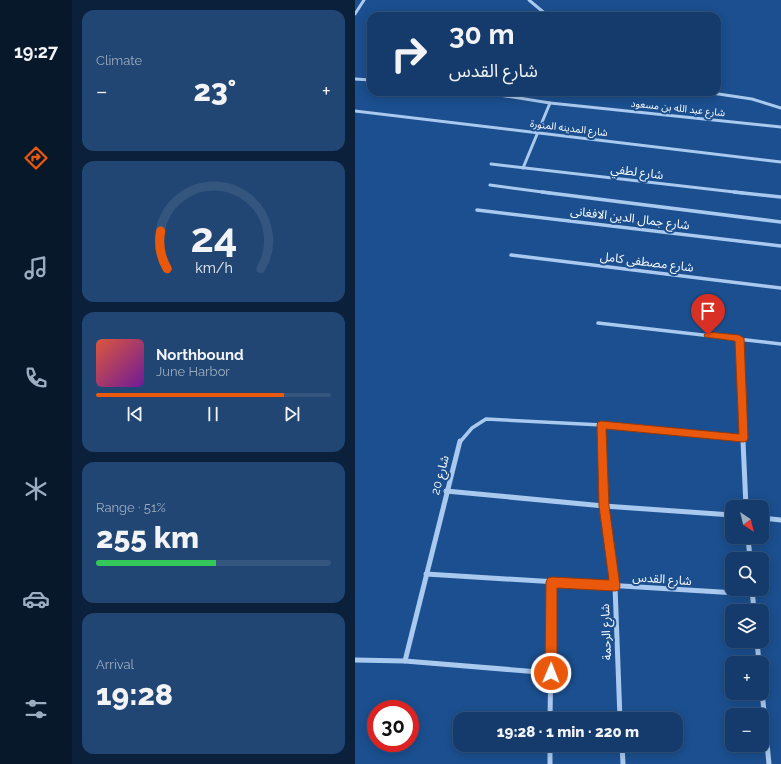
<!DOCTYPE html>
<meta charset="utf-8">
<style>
:root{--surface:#143b6b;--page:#214673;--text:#f1f3f6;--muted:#9dadc1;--line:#33557e;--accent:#ea580c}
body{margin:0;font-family:Raleway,"Noto Sans Arabic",sans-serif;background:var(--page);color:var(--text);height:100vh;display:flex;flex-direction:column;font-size:15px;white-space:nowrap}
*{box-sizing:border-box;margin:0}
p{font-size:13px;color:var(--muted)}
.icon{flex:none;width:22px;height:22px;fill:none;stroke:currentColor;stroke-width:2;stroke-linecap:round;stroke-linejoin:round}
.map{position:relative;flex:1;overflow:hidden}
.sheet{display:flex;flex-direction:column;gap:10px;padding:10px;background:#0b203b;width:283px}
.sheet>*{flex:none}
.banner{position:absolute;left:12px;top:12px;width:354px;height:84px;border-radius:12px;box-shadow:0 2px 10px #0003,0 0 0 1px var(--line);background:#143b6b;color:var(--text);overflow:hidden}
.needle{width:26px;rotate:145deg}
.buttons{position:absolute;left:370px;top:500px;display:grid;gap:8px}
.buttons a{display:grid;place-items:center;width:44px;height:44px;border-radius:8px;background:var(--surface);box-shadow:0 2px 10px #0003,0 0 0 1px var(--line);font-size:20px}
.speed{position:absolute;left:12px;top:700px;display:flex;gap:8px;font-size:20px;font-weight:700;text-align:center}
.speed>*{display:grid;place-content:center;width:52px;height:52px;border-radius:50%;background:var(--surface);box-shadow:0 2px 10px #0003,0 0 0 1px var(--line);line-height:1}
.speed .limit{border:6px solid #d22;background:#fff;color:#111}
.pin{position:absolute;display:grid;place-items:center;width:34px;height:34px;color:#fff;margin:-41px -17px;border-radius:50% 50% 50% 0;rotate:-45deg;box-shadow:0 0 4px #0007}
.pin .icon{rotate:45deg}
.me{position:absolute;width:44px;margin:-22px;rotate:1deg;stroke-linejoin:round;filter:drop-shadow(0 0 3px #0008)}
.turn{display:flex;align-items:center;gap:14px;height:84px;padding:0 16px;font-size:18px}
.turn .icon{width:52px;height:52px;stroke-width:2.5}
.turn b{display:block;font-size:28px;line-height:34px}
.big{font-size:30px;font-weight:800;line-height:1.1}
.sheet .widget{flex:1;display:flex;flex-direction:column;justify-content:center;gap:6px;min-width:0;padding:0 14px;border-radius:12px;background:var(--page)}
.sheet .dial{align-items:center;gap:0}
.dial svg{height:104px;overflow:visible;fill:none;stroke:var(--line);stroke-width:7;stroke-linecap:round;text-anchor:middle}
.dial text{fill:var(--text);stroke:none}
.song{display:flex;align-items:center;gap:12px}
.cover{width:48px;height:48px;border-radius:6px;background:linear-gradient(135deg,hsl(10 70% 55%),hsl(280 70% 35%))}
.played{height:4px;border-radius:2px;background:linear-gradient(90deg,var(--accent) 80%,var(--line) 80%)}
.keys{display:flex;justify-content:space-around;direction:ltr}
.heat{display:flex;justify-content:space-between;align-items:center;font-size:22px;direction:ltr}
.charge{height:6px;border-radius:3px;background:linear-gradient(90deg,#34c759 51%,var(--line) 0)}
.trip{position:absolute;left:98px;top:712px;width:230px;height:40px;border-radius:12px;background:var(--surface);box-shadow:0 2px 10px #0003,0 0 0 1px var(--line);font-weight:800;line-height:40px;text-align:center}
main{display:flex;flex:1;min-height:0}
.dock{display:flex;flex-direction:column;width:72px;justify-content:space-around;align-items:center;background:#08182b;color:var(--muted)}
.dock .icon{width:28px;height:28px}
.dock .current{color:var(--accent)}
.dock b{font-size:18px;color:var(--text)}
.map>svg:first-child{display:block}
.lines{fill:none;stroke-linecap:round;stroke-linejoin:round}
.street-far2{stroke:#a9c9ee;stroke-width:3}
.street-far1{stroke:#a9c9ee;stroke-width:3.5}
.street{stroke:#a9c9ee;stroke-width:5}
.route{fill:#ea580c;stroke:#983908}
.labels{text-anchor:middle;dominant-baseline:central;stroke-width:4;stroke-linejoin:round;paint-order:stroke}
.far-street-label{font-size:10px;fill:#fff;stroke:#1b4f8f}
.street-label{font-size:12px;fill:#fff;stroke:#1b4f8f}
</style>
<main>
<nav class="dock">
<b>19:27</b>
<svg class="icon current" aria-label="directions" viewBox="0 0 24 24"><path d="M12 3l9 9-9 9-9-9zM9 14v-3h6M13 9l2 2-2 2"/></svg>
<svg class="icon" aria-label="music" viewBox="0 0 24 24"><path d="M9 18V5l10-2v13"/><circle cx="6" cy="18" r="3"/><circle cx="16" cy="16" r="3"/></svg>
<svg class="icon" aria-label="phone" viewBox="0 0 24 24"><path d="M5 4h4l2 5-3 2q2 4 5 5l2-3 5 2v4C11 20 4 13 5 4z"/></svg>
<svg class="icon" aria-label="climate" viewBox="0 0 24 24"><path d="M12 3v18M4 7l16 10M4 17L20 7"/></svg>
<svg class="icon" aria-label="car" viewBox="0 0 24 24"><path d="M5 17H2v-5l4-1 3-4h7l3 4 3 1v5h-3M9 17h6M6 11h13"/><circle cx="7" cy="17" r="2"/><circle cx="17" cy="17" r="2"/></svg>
<svg class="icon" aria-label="filters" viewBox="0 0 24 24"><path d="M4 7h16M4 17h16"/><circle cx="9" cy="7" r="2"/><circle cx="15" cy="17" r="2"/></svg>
</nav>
<section class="sheet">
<div class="widget"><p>Climate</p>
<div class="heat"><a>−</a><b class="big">23°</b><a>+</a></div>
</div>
<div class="widget dial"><svg viewBox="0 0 100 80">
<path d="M14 69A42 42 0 1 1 86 69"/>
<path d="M14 69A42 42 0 0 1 9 40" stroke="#ea580c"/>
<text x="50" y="56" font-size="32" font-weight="700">24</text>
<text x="50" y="72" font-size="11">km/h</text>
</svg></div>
<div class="widget">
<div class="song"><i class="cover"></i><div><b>Northbound</b><p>June Harbor</p></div></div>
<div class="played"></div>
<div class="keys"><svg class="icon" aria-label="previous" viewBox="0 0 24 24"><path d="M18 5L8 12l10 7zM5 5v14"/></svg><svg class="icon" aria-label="pause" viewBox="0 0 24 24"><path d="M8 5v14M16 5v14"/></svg><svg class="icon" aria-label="next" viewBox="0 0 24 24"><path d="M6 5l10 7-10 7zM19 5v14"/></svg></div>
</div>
<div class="widget"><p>Range · 51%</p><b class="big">255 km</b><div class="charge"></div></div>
<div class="widget"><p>Arrival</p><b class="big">19:28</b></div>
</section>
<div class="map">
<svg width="426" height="764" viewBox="0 0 426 764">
<rect width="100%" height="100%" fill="#1b4f8f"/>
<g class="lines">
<!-- street-far2 -->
<g class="street-far2">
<path d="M174,0l19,16"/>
<path d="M0,14l9,-14"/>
<path d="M0,79l16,1"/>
<path d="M126,92l69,11 231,24"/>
<path d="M350,92l47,7 29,9"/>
<path d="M0,111l426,51"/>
<path d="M136,164l252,29"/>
<path d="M168,168l27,-65"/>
<path d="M135,185l60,8"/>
</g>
<!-- street-far1 -->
<g class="street-far1">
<path d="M187,192l239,30"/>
<path d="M379,192l47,5"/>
<path d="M122,210l304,36"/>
<path d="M156,255l270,33"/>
<path d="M243,323l183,21"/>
<path d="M384,338l4,104"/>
<path d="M247,425v17"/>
<path d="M105,442l12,-14 14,-9 116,6 142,13"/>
</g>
<!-- street -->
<g class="street">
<path d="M247,441l2,65 11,80 5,133"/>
<path d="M388,441l3,66"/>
<path d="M91,491l158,15 128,9"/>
<path d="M407,518l19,2"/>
<path d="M393,537l2,22"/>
<path d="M71,574l327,20"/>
<path d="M397,589l2,22"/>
<path d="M402,641l2,22"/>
<path d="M0,660l50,1 146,12"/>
<path d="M50,661l55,-220"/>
<path d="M407,691l7,73"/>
<path d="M195,719l2,-137"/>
<path d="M195,745v19"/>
<path d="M267,745l1,19"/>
</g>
</g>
<!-- route -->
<path class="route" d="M353,332l31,3 5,3 4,100 -1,3 -4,1 -137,-13 3,77 11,80 -1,4 -4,1 -58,-3v85l-2,5 -4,1 -4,-1 -2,-5 1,-91 2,-4 4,-1 57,3 -10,-74 -2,-81 1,-3 3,-1 138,13 -4,-93 -30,-4 -1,-2z"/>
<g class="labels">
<!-- far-street labels -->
<g class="far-street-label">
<text transform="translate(323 108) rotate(6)">شارع عبد الله بن مسعود</text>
<text transform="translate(214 128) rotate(7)">شارع المدينه المنورة</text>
</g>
<!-- street labels -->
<g class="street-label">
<text transform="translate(282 172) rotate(7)">شارع لطفي</text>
<text transform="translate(275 218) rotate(7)">شارع جمال الدين الافغانى</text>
<text transform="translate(292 262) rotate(7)">شارع مصطفى كامل</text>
<text transform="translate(85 475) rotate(-75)">شارع 20</text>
<text transform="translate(307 579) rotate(4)">شارع القدس</text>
<text transform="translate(251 632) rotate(-92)">شارع الرحمة</text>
</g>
</g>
</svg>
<div class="buttons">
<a><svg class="needle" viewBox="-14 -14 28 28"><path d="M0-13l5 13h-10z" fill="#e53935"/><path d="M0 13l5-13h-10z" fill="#9dadc1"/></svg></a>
<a><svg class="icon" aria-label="search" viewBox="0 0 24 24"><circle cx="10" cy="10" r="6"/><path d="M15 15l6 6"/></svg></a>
<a><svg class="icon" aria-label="layers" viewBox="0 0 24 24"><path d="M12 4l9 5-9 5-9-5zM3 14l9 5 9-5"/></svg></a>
<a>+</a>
<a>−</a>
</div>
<div class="speed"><div class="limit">30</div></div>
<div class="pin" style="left:353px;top:335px;background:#d93025"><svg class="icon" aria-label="arrive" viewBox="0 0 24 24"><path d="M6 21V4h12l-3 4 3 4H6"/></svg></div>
<svg class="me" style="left:196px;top:673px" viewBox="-20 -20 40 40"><circle r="17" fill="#ea580c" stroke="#fff" stroke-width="3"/><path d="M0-11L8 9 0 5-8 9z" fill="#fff"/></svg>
<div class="trip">19:28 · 1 min · 220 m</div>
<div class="banner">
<div class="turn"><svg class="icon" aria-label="right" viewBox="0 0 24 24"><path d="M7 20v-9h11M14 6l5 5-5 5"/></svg><div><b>30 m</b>شارع القدس</div></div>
</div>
</div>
</main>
